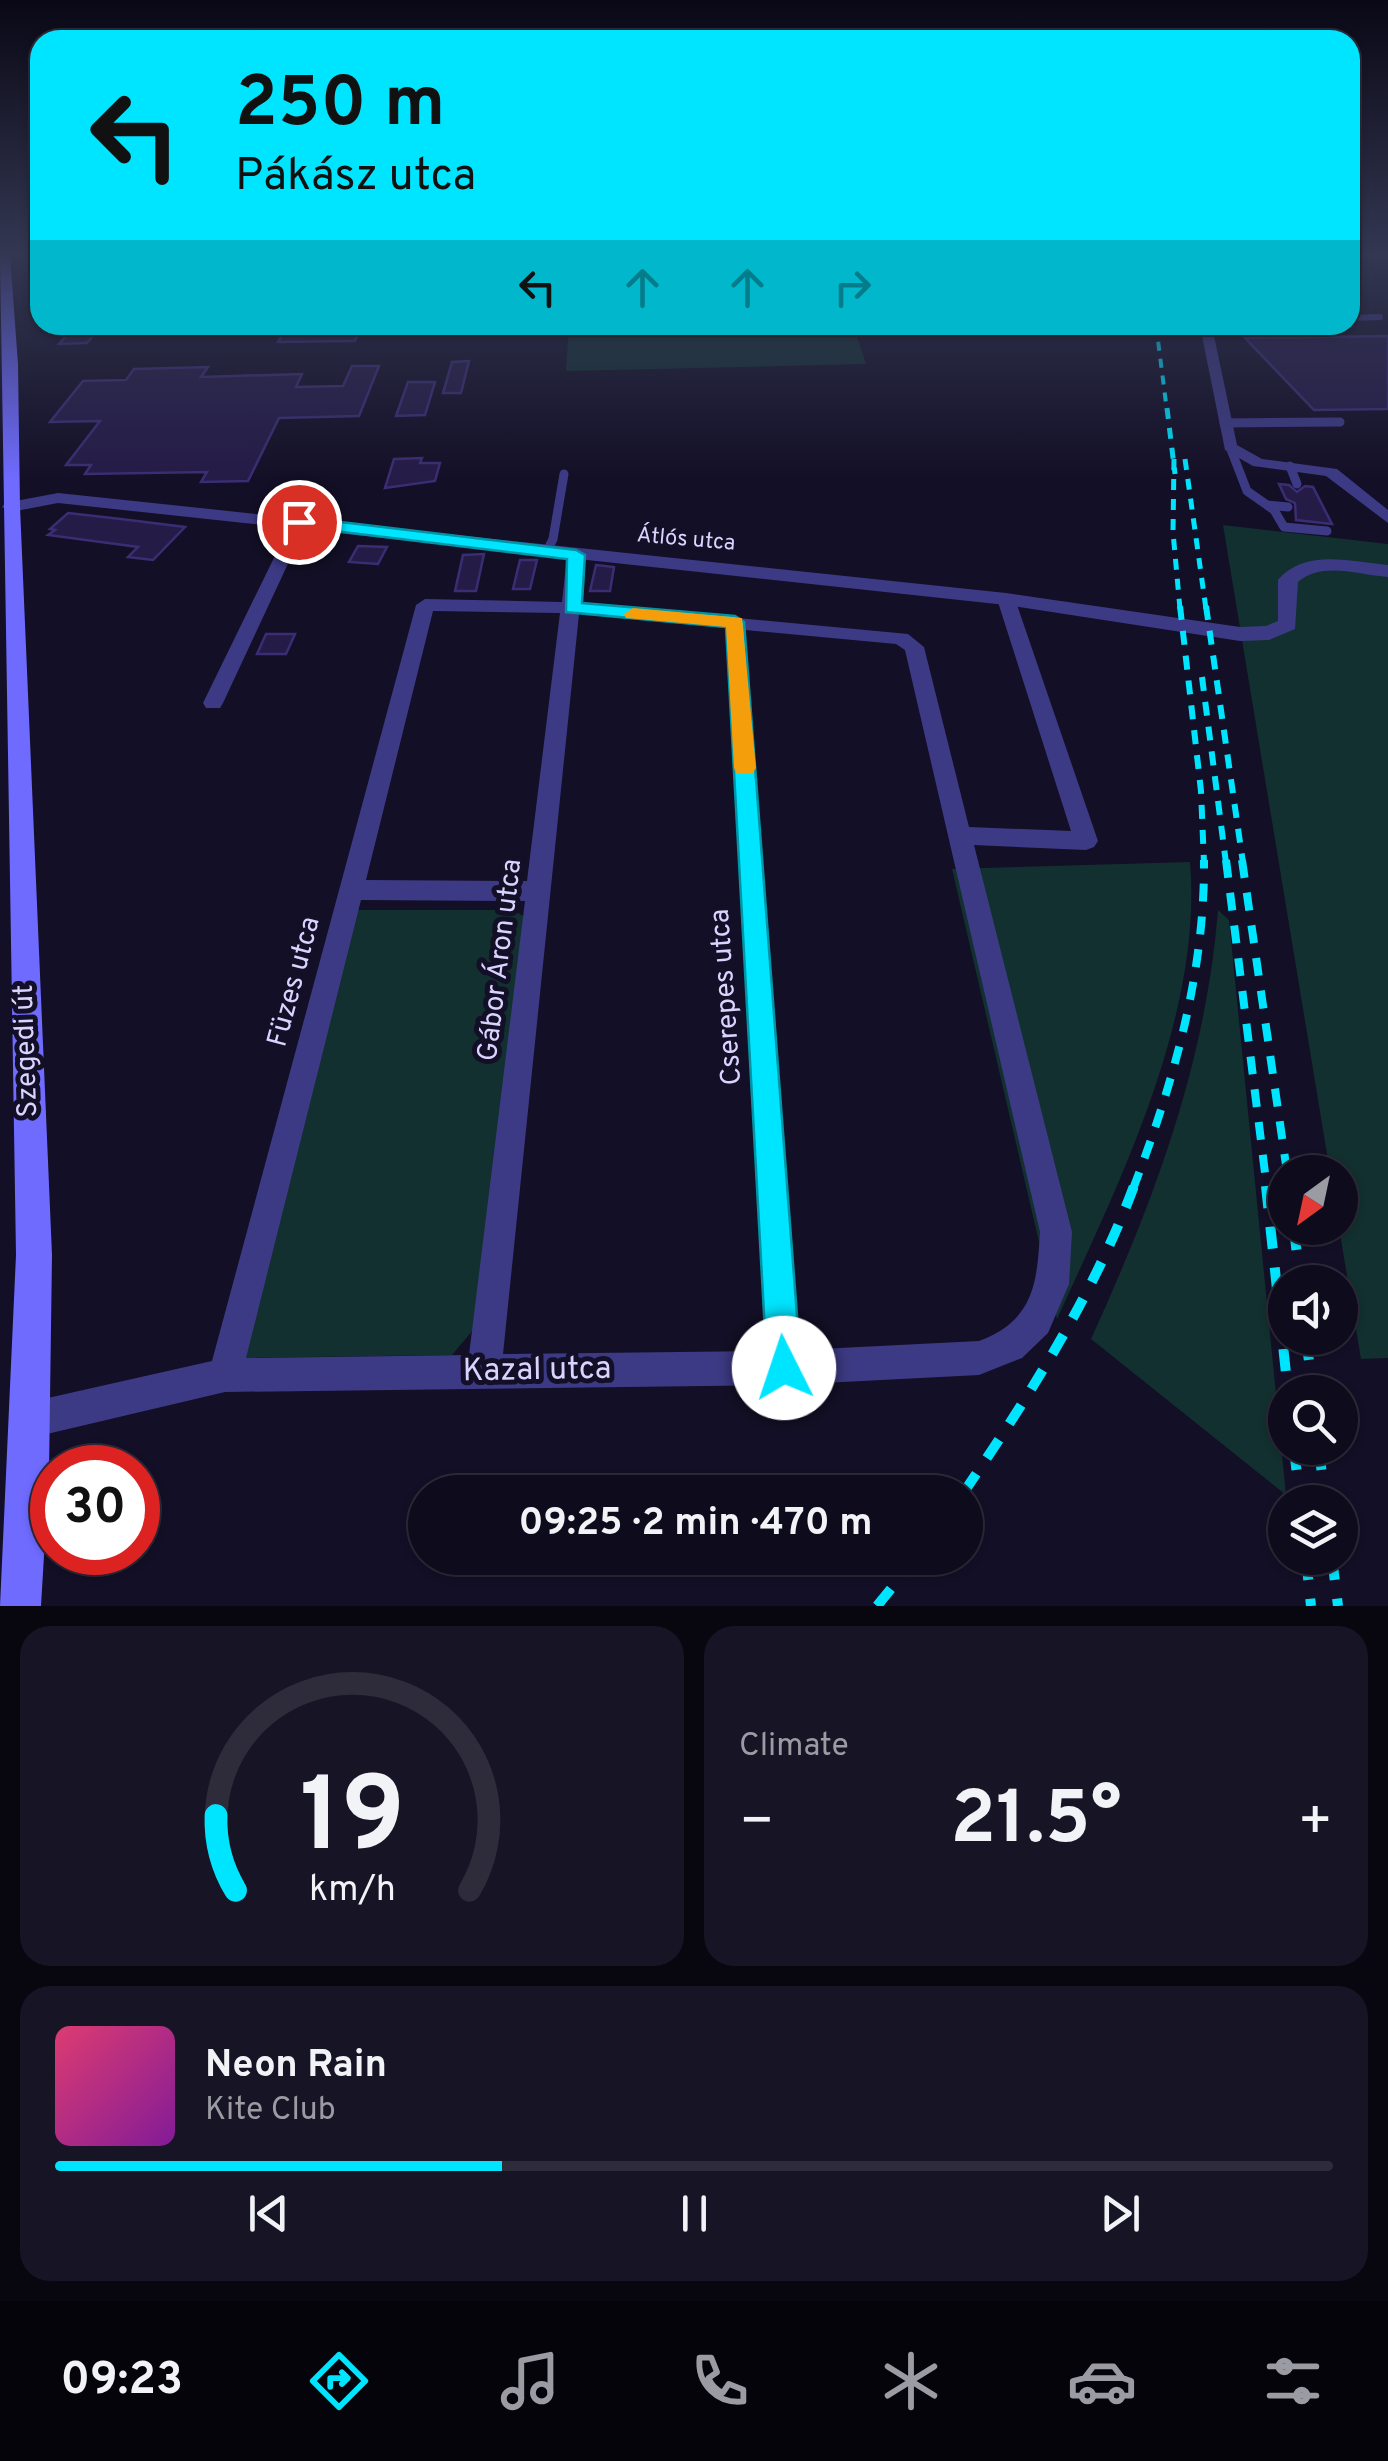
<!DOCTYPE html>
<meta charset="utf-8">
<style>
:root{--surface:#0e0b1c;--page:#171425;--text:#f1f3f6;--muted:#9b9ba3;--line:#2e2b3b;--accent:#00e5ff}
body{margin:0;font-family:Overpass,sans-serif;background:var(--page);color:var(--text);height:100vh;display:flex;flex-direction:column;font-size:38px;white-space:nowrap}
*{box-sizing:border-box;margin:0}
p{font-size:32px;color:var(--muted)}
.icon{flex:none;width:55px;height:55px;fill:none;stroke:currentColor;stroke-width:2;stroke-linecap:round;stroke-linejoin:round}
.map{position:relative;height:1606px;overflow:hidden}
.drawer{display:flex;flex-direction:column;gap:20px;padding:20px;background:#08060f;flex:1}
.drawer>*{flex:none}
.hud{position:absolute;left:30px;top:30px;width:1330px;height:305px;border-radius:30px;box-shadow:0 2px 8px #0004,0 0 0 2px var(--line);background:#00e5ff;color:#111;overflow:hidden}
.needle{width:65px;rotate:213deg}
.controls{position:absolute;left:1268px;top:1155px;display:grid;gap:20px}
.controls a{display:grid;place-items:center;width:90px;height:90px;border-radius:50%;background:var(--surface);box-shadow:0 2px 8px #0004,0 0 0 2px var(--line);font-size:50px}
.speed{position:absolute;left:30px;top:1445px;display:flex;gap:20px;font-size:50px;font-weight:700;text-align:center}
.speed>*{display:grid;place-content:center;width:130px;height:130px;border-radius:50%;background:var(--surface);box-shadow:0 2px 8px #0004,0 0 0 2px var(--line);line-height:1}
.speed .limit{border:15px solid #d22;background:#fff;color:#111}
.pin{position:absolute;display:grid;place-items:center;width:85px;height:85px;color:#fff;margin:-42px;border:5px solid #fff;border-radius:50%;box-shadow:0 2px 10px #0007}
.me{position:absolute;width:110px;margin:-55px;rotate:356deg;stroke-linejoin:round;filter:drop-shadow(0 0 8px #0008)}
.turn{display:flex;align-items:center;gap:35px;height:210px;padding:0 40px;font-size:45px}
.turn .icon{width:130px;height:130px;stroke-width:2.5}
.turn b{display:block;font-size:70px;line-height:85px}
.lanes{display:flex;align-items:center;height:95px;padding:0 40px;background:#0003;justify-content:center;gap:50px;direction:ltr}
.lanes .off{opacity:.35}
.big{font-size:75px;font-weight:700;line-height:1.1}
.drawer .tile{flex:1;display:flex;flex-direction:column;justify-content:center;gap:15px;min-width:0;padding:0 35px;border-radius:30px;background:var(--page)}
.drawer .dial{align-items:center;gap:0}
.dial svg{height:260px;overflow:visible;fill:none;stroke:var(--line);stroke-width:7;stroke-linecap:round;text-anchor:middle}
.dial text{fill:var(--text);stroke:none}
.song{display:flex;align-items:center;gap:30px}
.cover{width:120px;height:120px;border-radius:15px;background:linear-gradient(135deg,hsl(340 70% 55%),hsl(290 70% 35%))}
.played{height:10px;border-radius:5px;background:linear-gradient(90deg,var(--accent) 35%,var(--line) 35%)}
.keys{display:flex;justify-content:space-around;direction:ltr}
.heat{display:flex;justify-content:space-between;align-items:center;font-size:55px;direction:ltr}
.drawer .tiles{flex:1;display:grid;gap:20px;grid-template-columns:1fr 1fr}
.tile:last-child{grid-column:span 2}
.trip{position:absolute;left:408px;top:1475px;width:575px;height:100px;border-radius:50px;background:var(--surface);box-shadow:0 2px 8px #0004,0 0 0 2px var(--line);font-weight:700;line-height:100px;text-align:center}
.dock{display:flex;height:160px;justify-content:space-around;align-items:center;background:#06040b;color:var(--muted)}
.dock .icon{width:70px;height:70px}
.dock .on{color:var(--accent)}
.dock b{font-size:45px;color:var(--text)}
.map>svg:first-child{display:block}
.green{fill:#12302f}
.building{fill:#241b47;stroke:#3b2d73;stroke-width:2.5}
.lines{fill:none;stroke-linecap:round;stroke-linejoin:round}
.service-far1{stroke:#3d3a85;stroke-width:6}
.service{stroke:#3d3a85;stroke-width:9}
.minor{fill:#3d3a85;fill-rule:evenodd}
.tertiary{fill:#3d3a85;fill-rule:evenodd}
.secondary{fill:#6f6bff;fill-rule:evenodd}
.rail-far4{stroke:#00e5ff;stroke-width:4;stroke-dasharray:9 8;stroke-linecap:butt}
.rail-far3{stroke:#00e5ff;stroke-width:5;stroke-dasharray:11 9;stroke-linecap:butt}
.rail-far2{stroke:#00e5ff;stroke-width:6;stroke-dasharray:14 11;stroke-linecap:butt}
.rail-far1{stroke:#00e5ff;stroke-width:8;stroke-dasharray:18 15;stroke-linecap:butt}
.rail{stroke:#00e5ff;stroke-width:10;stroke-dasharray:22 19;stroke-linecap:butt}
.route{fill:#00e5ff;stroke:#0095a6;stroke-width:2.5}
.slow{fill:#f59e0b}
.labels{text-anchor:middle;dominant-baseline:central;stroke-width:10;stroke-linejoin:round;paint-order:stroke}
.far-street-label{font-size:22px;fill:#d9d4ff;stroke:#130f26}
.street-label{font-size:28px;fill:#d9d4ff;stroke:#130f26}
.near-street-label{font-size:32px;fill:#d9d4ff;stroke:#130f26}
</style>
<div class="map">
<svg width="1388" height="1606" viewBox="0 0 1388 1606">
<rect width="100%" height="100%" fill="#130f26"/>
<!-- green -->
<g class="green">
<path d="M569,325h284l13,39 -300,7z"/>
<path d="M1223,525l165,19v814l-27,1 -22,-131 1,-56h-10z"/>
<path d="M1190,862c13,153 -71,321 -133,457l-105,-450z"/>
<path d="M354,910h159l12,7 -52,413 -21,25 -211,3z"/>
<path d="M1218,910l11,10 57,575 -195,-156c63,-138 115,-277 127,-429z"/>
</g>
<!-- building -->
<g class="building">
<path d="M76,325h26l-15,18 -28,1z"/>
<path d="M288,325h74l-7,16 -77,1z"/>
<path d="M1388,336v73l-74,1 -69,-72z"/>
<path d="M469,361l-8,32h-18l9,-31z"/>
<path d="M352,366h27l-20,50 -80,2 -31,63 -47,1 6,-10 -122,2 6,-9h-25l34,-44 -50,1 33,-41 43,-1 8,-11 74,-2 -7,10 101,-3 -6,13 47,-1z"/>
<path d="M408,382h27l-10,33 -29,1z"/>
<path d="M422,458l-2,5h20l-5,18 -50,7 9,-29z"/>
<path d="M1279,484l10,1 8,7 8,-6 8,1 19,37 -36,-4 -1,-17 -9,-4z"/>
<path d="M68,513l53,6 64,8 -32,33 -25,-3 10,-10 -90,-12 7,-5 -5,-1z"/>
<path d="M358,546l29,1 -9,17 -29,-2z"/>
<path d="M484,554l-8,37h-21l8,-36z"/>
<path d="M520,560h17l-7,29h-17z"/>
<path d="M596,565l18,2 -4,24h-20z"/>
<path d="M266,634h29l-9,20h-29z"/>
</g>
<g class="lines">
<!-- service-far1 -->
<path class="service-far1" d="M1350,318l30,-1"/>
<!-- service -->
<g class="service">
<path d="M1224,423l116,-1"/>
<path d="M1230,447l17,44 27,19 10,17 43,4"/>
<path d="M1290,466l7,18"/>
<path d="M1267,505l21,2"/>
<path d="M547,551l6,-12 11,-65"/>
</g>
<!-- minor -->
<g class="minor">
<path d="M1207,327l6,4 24,114 25,14 75,10 51,41v13l-62,-47 -73,-10 -28,-16 -24,-119z"/>
<path d="M299,518l8,5 -84,180 -3,5h-14l-3,-5 88,-180z"/>
<path d="M576,550l9,5 -5,48 328,31 16,13 45,180 102,4 -74,-232 9,-6 9,6 83,242 -4,6 -8,3 -112,-5 98,387 -3,52 -21,49 -26,25 -43,17 -195,10 -559,7 -195,46 -12,-6 -6,-12 6,-12 12,-6 182,-41 204,-756 9,-6 137,3 5,-47zM433,611l127,2 -33,268 -161,-1zM579,614l147,14 40,723 -263,3zM745,630l151,14 9,6 135,582c-3,52 -6,88 -61,109l-179,9zM361,900l164,1 -56,454 -223,3z"/>
</g>
<!-- tertiary -->
<path class="tertiary" d="M58,493l948,100 234,34 26,-1 12,-5v-41c28,-32 73,-18 110,-15v12c-29,-2 -66,-16 -90,5l-3,47 -26,11 -29,1 -234,-36 -948,-102 -47,9 -9,-5 3,-4z"/>
<!-- secondary -->
<path class="secondary" d="M0,255h10l8,109 2,143 32,748 -3,217 -8,134h-41l16,-351z"/>
<!-- rail-far4 -->
<path class="rail-far4" d="M1156,325l11,86"/>
<!-- rail-far3 -->
<g class="rail-far3">
<path d="M1167,408l8,66"/>
<path d="M1174,459l-1,73 7,77"/>
<path d="M1185,459l21,150"/>
</g>
<!-- rail-far2 -->
<g class="rail-far2">
<path d="M1180,606l21,185 3,72"/>
<path d="M1206,606l37,257"/>
<path d="M1202,677l24,186"/>
</g>
<!-- rail-far1 -->
<g class="rail-far1">
<path d="M1226,860l41,329"/>
<path d="M1242,860l45,312"/>
<path d="M1133,1189c40,-105 72,-215 71,-329"/>
</g>
<!-- rail -->
<g class="rail">
<path d="M1266,1186l22,206"/>
<path d="M1294,1228l6,54"/>
<path d="M1306,1338l7,54"/>
<path d="M1294,1448l6,54"/>
<path d="M1319,1448l6,54"/>
<path d="M964,1492c65,-96 129,-196 170,-306"/>
<path d="M1306,1558l5,48"/>
<path d="M1332,1558l6,48"/>
<path d="M877,1606l39,-48"/>
</g>
</g>
<!-- sky -->
<linearGradient id="sky" x2="0" y2="1"><stop stop-color="#0a0815"/><stop offset="0.53" stop-color="#333752"/><stop offset="1" stop-color="#333752" stop-opacity="0"/></linearGradient>
<rect width="1388" height="480" fill="url(#sky)"/>
<!-- route -->
<path class="route" d="M299,517l277,33 9,5 -3,48 153,13 9,6 57,746 -5,12 -12,6 -12,-6 -5,-12 -41,-741 -160,-15 1,-53 -274,-33v-7z"/>
<!-- slow -->
<path class="slow" d="M633,608l109,10 14,150 -4,6h-15l-3,-6 -8,-141 -100,-9 -2,-4z"/>
<g class="labels">
<!-- far-street labels -->
<g class="far-street-label">
<text transform="translate(686 540) rotate(5)">Átlós utca</text>
</g>
<!-- street labels -->
<g class="street-label">
<text transform="translate(501 960) rotate(-83)">Gábor Áron utca</text>
<text transform="translate(295 982) rotate(-75)">Füzes utca</text>
<text transform="translate(727 997) rotate(-94)">Cserepes utca</text>
<text transform="translate(27 1051) rotate(-92)">Szegedi út</text>
</g>
<!-- near-street labels -->
<g class="near-street-label">
<text transform="translate(537 1371) rotate(-1)">Kazal utca</text>
</g>
</g>
</svg>
<div class="controls">
<a><svg class="needle" viewBox="-14 -14 28 28"><path d="M0-13l5 13h-10z" fill="#e53935"/><path d="M0 13l5-13h-10z" fill="#9b9ba3"/></svg></a>
<a><svg class="icon" aria-label="sound" viewBox="0 0 24 24"><path d="M4 9h4l5-4v14l-5-4H4zM17 9q2 3 0 6"/></svg></a>
<a><svg class="icon" aria-label="search" viewBox="0 0 24 24"><circle cx="10" cy="10" r="6"/><path d="M15 15l6 6"/></svg></a>
<a><svg class="icon" aria-label="layers" viewBox="0 0 24 24"><path d="M12 4l9 5-9 5-9-5zM3 14l9 5 9-5"/></svg></a>
</div>
<div class="speed"><div class="limit">30</div></div>
<div class="pin" style="left:299px;top:522px;background:#d93025"><svg class="icon" aria-label="arrive" viewBox="0 0 24 24"><path d="M6 21V4h12l-3 4 3 4H6"/></svg></div>
<svg class="me" style="left:784px;top:1368px" viewBox="-20 -20 40 40"><circle r="19" fill="#fff"/><path d="M0-13L10 11 0 6-10 11z" fill="#00e5ff"/></svg>
<div class="trip">09:25 · 2 min · 470 m</div>
<div class="hud">
<div class="turn"><svg class="icon" aria-label="left" viewBox="0 0 24 24"><path d="M17 20v-9H6M10 6l-5 5 5 5"/></svg><div><b>250 m</b>Pákász utca</div></div>
<div class="lanes"><svg class="icon" aria-label="left" viewBox="0 0 24 24"><path d="M17 20v-9H6M10 6l-5 5 5 5"/></svg><svg class="icon off" aria-label="ahead" viewBox="0 0 24 24"><path d="M12 20V5M6 11l6-6 6 6"/></svg><svg class="icon off" aria-label="ahead" viewBox="0 0 24 24"><path d="M12 20V5M6 11l6-6 6 6"/></svg><svg class="icon off" aria-label="right" viewBox="0 0 24 24"><path d="M7 20v-9h11M14 6l5 5-5 5"/></svg></div>
</div>
</div>
<section class="drawer">
<div class="tiles">
<div class="tile dial"><svg viewBox="0 0 100 80">
<path d="M14 69A42 42 0 1 1 86 69"/>
<path d="M14 69A42 42 0 0 1 8 46" stroke="#00e5ff"/>
<text x="50" y="56" font-size="32" font-weight="700">19</text>
<text x="50" y="72" font-size="11">km/h</text>
</svg></div>
<div class="tile"><p>Climate</p>
<div class="heat"><a>−</a><b class="big">21.5°</b><a>+</a></div>
</div>
<div class="tile">
<div class="song"><i class="cover"></i><div><b>Neon Rain</b><p>Kite Club</p></div></div>
<div class="played"></div>
<div class="keys"><svg class="icon" aria-label="previous" viewBox="0 0 24 24"><path d="M18 5L8 12l10 7zM5 5v14"/></svg><svg class="icon" aria-label="pause" viewBox="0 0 24 24"><path d="M8 5v14M16 5v14"/></svg><svg class="icon" aria-label="next" viewBox="0 0 24 24"><path d="M6 5l10 7-10 7zM19 5v14"/></svg></div>
</div>
</div>
</section>
<nav class="dock">
<b>09:23</b>
<svg class="icon on" aria-label="directions" viewBox="0 0 24 24"><path d="M12 3l9 9-9 9-9-9zM9 14v-3h6M13 9l2 2-2 2"/></svg>
<svg class="icon" aria-label="music" viewBox="0 0 24 24"><path d="M9 18V5l10-2v13"/><circle cx="6" cy="18" r="3"/><circle cx="16" cy="16" r="3"/></svg>
<svg class="icon" aria-label="phone" viewBox="0 0 24 24"><path d="M5 4h4l2 5-3 2q2 4 5 5l2-3 5 2v4C11 20 4 13 5 4z"/></svg>
<svg class="icon" aria-label="climate" viewBox="0 0 24 24"><path d="M12 3v18M4 7l16 10M4 17L20 7"/></svg>
<svg class="icon" aria-label="car" viewBox="0 0 24 24"><path d="M5 17H2v-5l4-1 3-4h7l3 4 3 1v5h-3M9 17h6M6 11h13"/><circle cx="7" cy="17" r="2"/><circle cx="17" cy="17" r="2"/></svg>
<svg class="icon" aria-label="filters" viewBox="0 0 24 24"><path d="M4 7h16M4 17h16"/><circle cx="9" cy="7" r="2"/><circle cx="15" cy="17" r="2"/></svg>
</nav>
